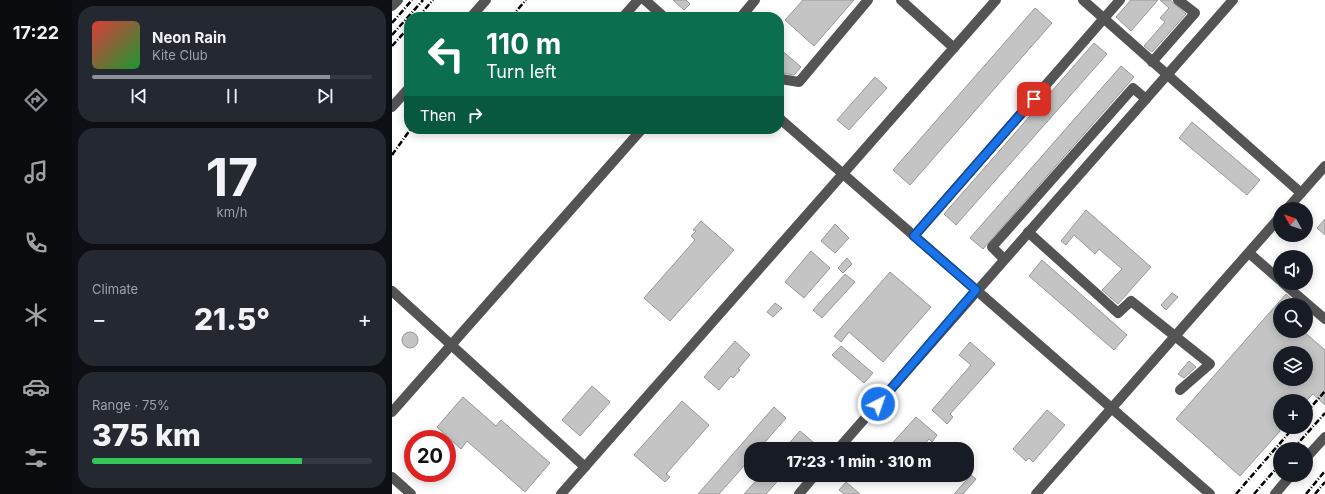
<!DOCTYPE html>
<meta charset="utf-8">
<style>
:root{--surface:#171b24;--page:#242831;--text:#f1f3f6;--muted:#9ea1a6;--line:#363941;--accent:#8c9099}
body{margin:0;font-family:Inter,sans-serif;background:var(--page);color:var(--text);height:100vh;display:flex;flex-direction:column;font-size:15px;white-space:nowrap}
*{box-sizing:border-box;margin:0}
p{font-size:13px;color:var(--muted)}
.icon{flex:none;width:22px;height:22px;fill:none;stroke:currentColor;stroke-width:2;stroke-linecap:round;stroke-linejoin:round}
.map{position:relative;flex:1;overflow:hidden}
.side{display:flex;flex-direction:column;gap:6px;padding:6px;background:#0d0f14;width:320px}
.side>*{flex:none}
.guide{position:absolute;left:12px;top:12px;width:380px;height:122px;border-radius:16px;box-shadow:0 2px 10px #0003;background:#0b6e4f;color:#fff;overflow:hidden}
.needle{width:26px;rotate:310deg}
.controls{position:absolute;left:881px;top:202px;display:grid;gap:8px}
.controls a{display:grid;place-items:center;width:40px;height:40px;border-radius:50%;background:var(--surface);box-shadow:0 2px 10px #0003;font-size:20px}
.speed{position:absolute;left:12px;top:430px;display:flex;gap:8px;font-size:20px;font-weight:700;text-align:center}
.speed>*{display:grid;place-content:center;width:52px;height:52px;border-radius:50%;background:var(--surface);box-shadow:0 2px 10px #0003;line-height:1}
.speed .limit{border:6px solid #d22;background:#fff;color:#111}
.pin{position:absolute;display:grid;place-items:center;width:34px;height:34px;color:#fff;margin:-17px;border-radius:8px;box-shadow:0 2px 6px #0006}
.me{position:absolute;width:44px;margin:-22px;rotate:41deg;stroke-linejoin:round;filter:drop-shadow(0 0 3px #0008)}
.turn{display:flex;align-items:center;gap:14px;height:84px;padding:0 16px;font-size:18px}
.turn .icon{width:52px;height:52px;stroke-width:2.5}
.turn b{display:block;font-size:28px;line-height:34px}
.then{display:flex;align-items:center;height:38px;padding:0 16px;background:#0003;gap:8px;font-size:15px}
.big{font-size:30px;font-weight:800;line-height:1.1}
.side .card{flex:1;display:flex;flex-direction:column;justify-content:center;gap:6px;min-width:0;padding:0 14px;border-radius:16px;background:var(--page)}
.side .dial{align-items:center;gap:0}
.dial b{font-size:52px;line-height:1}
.song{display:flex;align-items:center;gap:12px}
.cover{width:48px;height:48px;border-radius:6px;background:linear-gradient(135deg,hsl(0 70% 55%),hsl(130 70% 35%))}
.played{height:4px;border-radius:2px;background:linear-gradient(90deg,var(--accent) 85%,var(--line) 85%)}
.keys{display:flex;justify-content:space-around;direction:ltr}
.heat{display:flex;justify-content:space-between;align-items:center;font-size:22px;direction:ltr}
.charge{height:6px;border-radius:3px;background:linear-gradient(90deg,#34c759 75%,var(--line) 0)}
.trip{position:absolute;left:352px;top:442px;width:230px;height:40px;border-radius:16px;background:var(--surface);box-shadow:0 2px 10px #0003;font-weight:800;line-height:40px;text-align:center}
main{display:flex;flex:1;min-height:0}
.tab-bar{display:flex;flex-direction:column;width:72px;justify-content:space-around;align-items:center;background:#090b0e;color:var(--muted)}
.tab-bar .icon{width:28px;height:28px}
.tab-bar .active{color:var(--accent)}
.tab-bar b{font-size:18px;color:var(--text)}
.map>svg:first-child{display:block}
.building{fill:#c4c4c4;stroke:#989898;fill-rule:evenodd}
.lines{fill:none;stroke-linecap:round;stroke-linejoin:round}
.minor{stroke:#545454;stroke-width:10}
.rail{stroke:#000;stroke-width:2.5;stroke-dasharray:6 2 1 2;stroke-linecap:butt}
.route-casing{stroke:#114b97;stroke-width:10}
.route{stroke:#1a73e8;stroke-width:7}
</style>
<main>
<nav class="tab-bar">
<b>17:22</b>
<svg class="icon active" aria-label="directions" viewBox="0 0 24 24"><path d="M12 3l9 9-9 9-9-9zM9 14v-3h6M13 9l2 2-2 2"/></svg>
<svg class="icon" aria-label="music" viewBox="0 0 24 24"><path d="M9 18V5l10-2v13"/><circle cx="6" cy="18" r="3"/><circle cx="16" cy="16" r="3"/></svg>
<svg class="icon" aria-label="phone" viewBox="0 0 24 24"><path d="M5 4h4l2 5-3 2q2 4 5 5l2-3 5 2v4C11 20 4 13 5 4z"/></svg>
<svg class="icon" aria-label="climate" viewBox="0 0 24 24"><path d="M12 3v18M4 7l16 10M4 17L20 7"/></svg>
<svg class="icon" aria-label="car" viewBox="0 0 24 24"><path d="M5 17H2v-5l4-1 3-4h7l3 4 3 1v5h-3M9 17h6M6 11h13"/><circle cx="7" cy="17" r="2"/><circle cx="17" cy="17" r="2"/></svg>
<svg class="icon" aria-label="filters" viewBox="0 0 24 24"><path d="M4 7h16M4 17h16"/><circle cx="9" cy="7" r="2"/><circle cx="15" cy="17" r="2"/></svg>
</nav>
<section class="side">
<div class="card">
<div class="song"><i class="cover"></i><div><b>Neon Rain</b><p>Kite Club</p></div></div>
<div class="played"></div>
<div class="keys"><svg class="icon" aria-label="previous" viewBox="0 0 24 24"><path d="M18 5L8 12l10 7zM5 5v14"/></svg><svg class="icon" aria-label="pause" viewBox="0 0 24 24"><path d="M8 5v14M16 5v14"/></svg><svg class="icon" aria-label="next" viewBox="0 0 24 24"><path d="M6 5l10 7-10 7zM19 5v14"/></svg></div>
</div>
<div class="card dial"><b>17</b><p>km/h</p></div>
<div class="card"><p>Climate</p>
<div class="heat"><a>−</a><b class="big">21.5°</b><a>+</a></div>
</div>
<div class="card"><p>Range · 75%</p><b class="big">375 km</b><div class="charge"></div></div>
</section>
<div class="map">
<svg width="933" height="494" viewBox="0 0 933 494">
<rect width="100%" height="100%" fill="#fff"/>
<!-- building -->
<g class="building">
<path d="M281,0h13l4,4 -6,6z"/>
<path d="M411,0h51l-40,46 -29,-26z"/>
<path d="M739,0h27l-27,31 -15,-14z"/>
<path d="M768,0h10l16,14 -34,38 -8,-6 21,-24 -5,-4 9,-10z"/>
<path d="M643,8l17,15 -142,162 -17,-15z"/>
<path d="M702,43l13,11 -151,171 -12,-11z"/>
<path d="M387,48l22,19 -7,8 -11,-2 -4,-4z"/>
<path d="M729,66l13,11 -151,172 -13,-11z"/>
<path d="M483,77l12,11 -38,42 -12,-10z"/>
<path d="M800,122l68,58 -13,15 -68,-57z"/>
<path d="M694,210l65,57 -33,37 -16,-14 20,-21 -23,-20 -4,5 -21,-19 -8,10 -5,-4z"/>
<path d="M933,219v16l-8,-7z"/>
<path d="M309,221l33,29 -64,71 -26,-23 51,-58 -4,-4 5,-5 -3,-1z"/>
<path d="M443,224l14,14 -14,15 -14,-12z"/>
<path d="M419,251l19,17 -26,30 -19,-16z"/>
<path d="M455,258l5,6 -9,9 -5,-5z"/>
<path d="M650,260l85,75 -13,15 -85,-74z"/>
<path d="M498,272l41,35 -48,55 -34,-30 -8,10 -7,-6z"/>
<path d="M453,274l10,8 -33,36 -9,-8z"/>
<path d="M780,293l6,4 -12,13 -5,-5z"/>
<path d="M894,294l10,9 -2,2h-14v26h23l22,19v55l-12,-11 -7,7h-26v30l-40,45 -64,-57zM888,353h26v26h-26z"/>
<path d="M383,303l7,5 -9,9 -6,-5z"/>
<circle cx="18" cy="340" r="8"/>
<path d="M343,341l15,14 -12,14 2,1 -7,8 -2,-2 -12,14 -15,-13z"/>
<path d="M578,342l25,22 -45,50 3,3 -6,7 -15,-14 39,-45 -12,-10z"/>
<path d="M449,346l32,27 -9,10 -32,-28z"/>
<path d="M797,361l7,6 -12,11 -6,-4z"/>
<path d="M200,386l18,16 -30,34 -18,-16z"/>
<path d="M71,397l33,29 5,-6 49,43 -25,29 -58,-51 -6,8 -24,-22z"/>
<path d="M290,401l27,24 -43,49 4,3 -5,5 -31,-27z"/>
<path d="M382,407l12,11 -27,31h-8v9l-32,36h-21z"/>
<path d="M655,410l18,15 -32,37 -4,-4 -3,3 -13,-12z"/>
<path d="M524,417l21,18 -5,7 -3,-3 -9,10h-33z"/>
<path d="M408,431l13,11 -7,7h-22z"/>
<path d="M369,475h22l-17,19h-22z"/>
<path d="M579,475l5,4 -13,15h-9z"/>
<path d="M454,482l14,12h-16l-5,-4z"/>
</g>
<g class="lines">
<!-- minor -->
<g class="minor">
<path d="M253,0l19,17"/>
<path d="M509,0l53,48"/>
<path d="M691,0l218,193"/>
<path d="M0,6l6,-6"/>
<path d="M79,17l15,-17"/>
<path d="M200,17h3"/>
<path d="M231,17l15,-17"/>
<path d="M349,17l14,-17"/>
<path d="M760,62l43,-49 -17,-13"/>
<path d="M387,81l2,-2 18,3 69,-82"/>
<path d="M0,107l17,-19"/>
<path d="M387,118l431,376"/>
<path d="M895,209l38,-43"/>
<path d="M636,232l90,81 13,-12 79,63 -30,26"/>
<path d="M522,236l206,-236"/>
<path d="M857,253l31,27"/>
<path d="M612,259l-12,-12 141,-159 13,11"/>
<path d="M891,283l42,36"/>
<path d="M0,291l193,176"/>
<path d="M0,412l250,-283"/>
<path d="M446,449l395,-449"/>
<path d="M914,458l19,-21"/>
<path d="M0,477l19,17"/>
<path d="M169,494l435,-494"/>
<path d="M407,494l16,-19"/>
<path d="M644,494l244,-277"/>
<path d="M883,494l16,-19"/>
</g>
<!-- rail -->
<g class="rail">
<path d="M26,17l15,-17"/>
<path d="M119,17l15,-17"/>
<path d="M0,23l20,-23"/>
<path d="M0,35l31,-35"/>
<path d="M0,46l17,-19"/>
<path d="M0,155l18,-25"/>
<path d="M914,413l19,-22"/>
<path d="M901,449l32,-36"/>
<path d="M844,494l58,-67"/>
<path d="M862,494l26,-30"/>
<path d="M914,494l19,-23"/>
<path d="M923,494l10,-12"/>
</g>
</g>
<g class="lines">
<defs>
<path id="route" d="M486,404l98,-114 -62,-54 120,-137"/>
</defs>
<!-- route casing -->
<use href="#route" class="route-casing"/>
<!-- route -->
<use href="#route" class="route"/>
</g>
</svg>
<div class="controls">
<a><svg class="needle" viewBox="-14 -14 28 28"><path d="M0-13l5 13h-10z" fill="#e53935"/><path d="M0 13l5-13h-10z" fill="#9ea1a6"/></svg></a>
<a><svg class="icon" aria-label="sound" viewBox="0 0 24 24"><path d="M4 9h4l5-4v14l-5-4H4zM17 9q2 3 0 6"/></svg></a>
<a><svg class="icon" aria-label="search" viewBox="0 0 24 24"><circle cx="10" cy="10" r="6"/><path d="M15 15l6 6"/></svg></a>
<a><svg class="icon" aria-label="layers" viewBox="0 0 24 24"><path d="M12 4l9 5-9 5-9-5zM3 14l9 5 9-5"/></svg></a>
<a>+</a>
<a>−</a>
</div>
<div class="speed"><div class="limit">20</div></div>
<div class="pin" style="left:642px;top:99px;background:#d93025"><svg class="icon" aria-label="arrive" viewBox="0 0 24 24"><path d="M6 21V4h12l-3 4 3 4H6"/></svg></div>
<svg class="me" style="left:486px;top:404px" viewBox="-20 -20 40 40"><circle r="17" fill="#1a73e8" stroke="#fff" stroke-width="3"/><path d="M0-11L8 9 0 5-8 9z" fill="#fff"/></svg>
<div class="trip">17:23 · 1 min · 310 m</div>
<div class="guide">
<div class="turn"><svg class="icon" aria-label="left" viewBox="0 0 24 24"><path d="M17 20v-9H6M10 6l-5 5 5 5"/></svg><div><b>110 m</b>Turn left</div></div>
<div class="then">Then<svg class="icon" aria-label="right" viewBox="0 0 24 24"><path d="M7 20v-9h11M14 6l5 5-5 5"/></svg></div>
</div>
</div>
</main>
